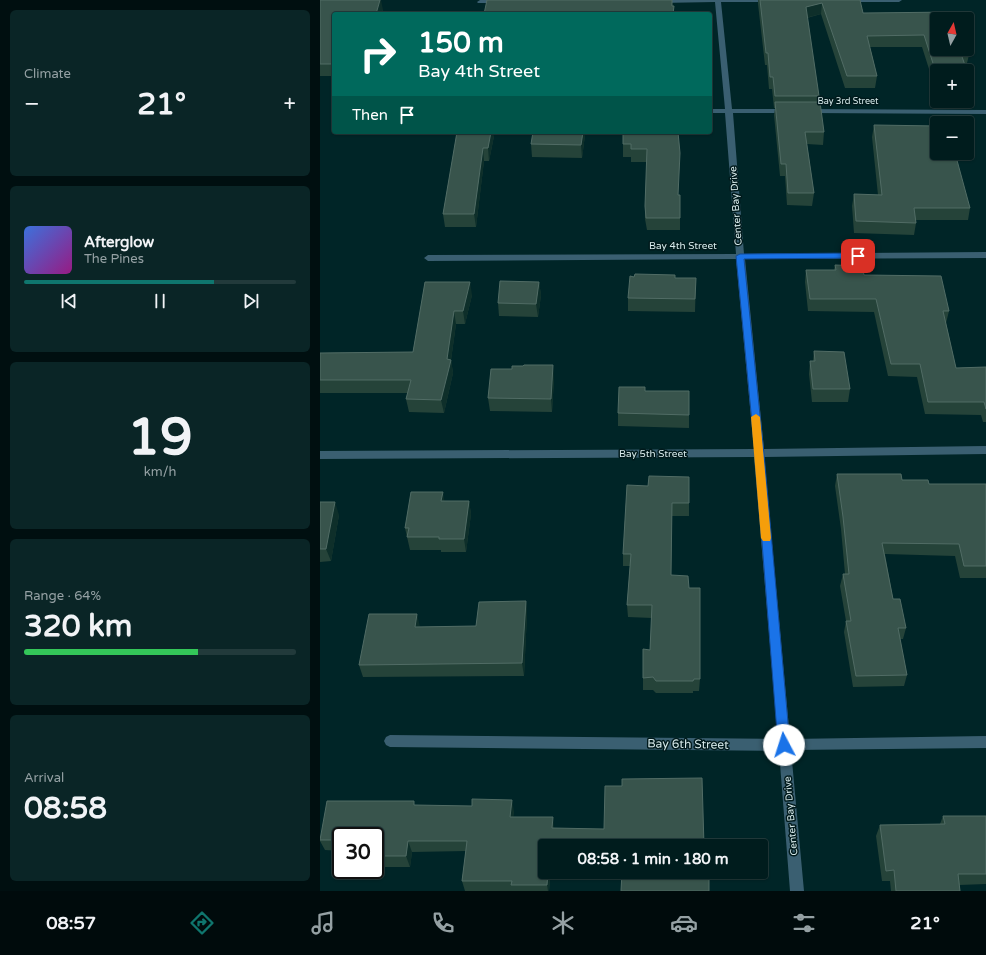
<!DOCTYPE html>
<meta charset="utf-8">
<style>
:root{--surface:#001c1d;--page:#0a2526;--text:#f1f3f6;--muted:#95a1a4;--line:#223a3b;--accent:#0f766e}
body{margin:0;font-family:"Varela Round",sans-serif;background:var(--page);color:var(--text);height:100vh;display:flex;flex-direction:column;font-size:15px;white-space:nowrap}
*{box-sizing:border-box;margin:0}
p{font-size:13px;color:var(--muted)}
.icon{flex:none;width:22px;height:22px;fill:none;stroke:currentColor;stroke-width:2;stroke-linecap:round;stroke-linejoin:round}
.map{position:relative;flex:1;overflow:hidden}
.panel{display:flex;flex-direction:column;gap:10px;padding:10px;background:#000f10;width:320px}
.panel>*{flex:none}
.top-card{position:absolute;left:12px;top:12px;width:380px;height:122px;border-radius:4px;box-shadow:0 1px 3px #0004,0 0 0 1px var(--line);background:#00695c;color:#fff;overflow:hidden}
.needle{width:26px;rotate:8deg}
.buttons{position:absolute;left:610px;top:12px;display:grid;gap:8px}
.buttons a{display:grid;place-items:center;width:44px;height:44px;border-radius:4px;background:var(--surface);box-shadow:0 1px 3px #0004,0 0 0 1px var(--line);font-size:20px}
.speed{position:absolute;left:12px;top:827px;display:flex;gap:8px;font-size:20px;font-weight:700;text-align:center}
.speed>*{display:grid;place-content:center;width:52px;height:52px;border-radius:50%;background:var(--surface);box-shadow:0 1px 3px #0004,0 0 0 1px var(--line);line-height:1}
.speed .limit{border:2px solid #111;border-radius:6px;background:#fff;color:#111}
.pin{position:absolute;display:grid;place-items:center;width:34px;height:34px;color:#fff;margin:-17px;border-radius:8px;box-shadow:0 2px 6px #0006}
.me{position:absolute;width:44px;margin:-22px;rotate:355deg;stroke-linejoin:round;filter:drop-shadow(0 0 3px #0008)}
.turn{display:flex;align-items:center;gap:14px;height:84px;padding:0 20px;font-size:18px}
.turn .icon{width:52px;height:52px;stroke-width:2.5}
.turn b{display:block;font-size:28px;line-height:34px}
.then{display:flex;align-items:center;height:38px;padding:0 20px;background:#0003;gap:8px;font-size:15px}
.big{font-size:30px;font-weight:700;line-height:1.1}
.panel .widget{flex:1;display:flex;flex-direction:column;justify-content:center;gap:6px;min-width:0;padding:0 14px;border-radius:6px;background:var(--page)}
.panel .dial{align-items:center;gap:0}
.dial b{font-size:52px;line-height:1}
.song{display:flex;align-items:center;gap:12px}
.cover{width:48px;height:48px;border-radius:6px;background:linear-gradient(135deg,hsl(220 70% 55%),hsl(310 70% 35%))}
.played{height:4px;border-radius:2px;background:linear-gradient(90deg,var(--accent) 70%,var(--line) 70%)}
.keys{display:flex;justify-content:space-around;direction:ltr}
.heat{display:flex;justify-content:space-between;align-items:center;font-size:22px;direction:ltr}
.charge{height:6px;border-radius:3px;background:linear-gradient(90deg,#34c759 64%,var(--line) 0)}
.trip{position:absolute;left:218px;top:839px;width:230px;height:40px;border-radius:4px;background:var(--surface);box-shadow:0 1px 3px #0004,0 0 0 1px var(--line);font-weight:700;line-height:40px;text-align:center}
.tab-bar{display:flex;height:64px;justify-content:space-around;align-items:center;background:#000b0c;color:var(--muted)}
.tab-bar .icon{width:28px;height:28px}
.tab-bar .current{color:var(--accent)}
.tab-bar b{font-size:18px;color:var(--text)}
main{display:flex;flex:1;min-height:0}
.map>svg:first-child{display:block}
.lines{fill:none;stroke-linecap:round;stroke-linejoin:round}
.street{fill:#3a5f71;fill-rule:evenodd}
.wall{fill:#254339}
.shaded-wall{fill:#0e2f2a}
.building{fill:#38544c;stroke:#516c65}
.route{fill:#1a73e8;stroke:#114b97}
.slow{fill:#f59e0b}
.labels{text-anchor:middle;dominant-baseline:central;stroke-width:3;stroke-linejoin:round;paint-order:stroke}
.far-street-label{font-size:9px;fill:#d6e9ea;stroke:#001a1c}
.street-label{font-size:10px;fill:#d6e9ea;stroke:#001a1c}
.near-street-label{font-size:12px;fill:#d6e9ea;stroke:#001a1c}
</style>
<main>
<section class="panel">
<div class="widget"><p>Climate</p>
<div class="heat"><a>−</a><b class="big">21°</b><a>+</a></div>
</div>
<div class="widget">
<div class="song"><i class="cover"></i><div><b>Afterglow</b><p>The Pines</p></div></div>
<div class="played"></div>
<div class="keys"><svg class="icon" aria-label="previous" viewBox="0 0 24 24"><path d="M18 5L8 12l10 7zM5 5v14"/></svg><svg class="icon" aria-label="pause" viewBox="0 0 24 24"><path d="M8 5v14M16 5v14"/></svg><svg class="icon" aria-label="next" viewBox="0 0 24 24"><path d="M6 5l10 7-10 7zM19 5v14"/></svg></div>
</div>
<div class="widget dial"><b>19</b><p>km/h</p></div>
<div class="widget"><p>Range · 64%</p><b class="big">320 km</b><div class="charge"></div></div>
<div class="widget"><p>Arrival</p><b class="big">08:58</b></div>
</section>
<div class="map">
<svg width="666" height="891" viewBox="0 0 666 891">
<rect width="100%" height="100%" fill="#002527"/>
<g class="lines">
<!-- street -->
<g class="street">
<path d="M160,0h24v1l-3,2h-23l-1,-1z"/>
<path d="M336,0h118l-3,2h-50l11,107h56l4,2 -4,2h-55l11,141 242,-2v6l-241,1 19,190 222,-3v8l-222,3 26,282 196,-3v12l-195,2 13,141h-14l-11,-140 -389,-4 -4,-2 -2,-4 2,-4 4,-2 388,4 -24,-282 -434,2v-8l434,-2 -18,-190 -308,2 -4,-3 4,-3 308,-1 -11,-141h-15v-4h15l-10,-107 -56,1 -2,-1z"/>
<path d="M524,0h58l-3,2h-52z"/>
<path d="M485,109l181,1v4l-178,-1 -4,-2z"/>
</g>
</g>
<!-- wall -->
<g class="wall">
<path d="M0,0l63,10 -2,4h-47v62h-14z"/>
<path d="M438,0h102l3,13 107,38 -3,12h-3l-27,8v20h-1l-14,-44h-52l7,29 -2,12h-30l-24,-74 -14,4 12,78 -1,6 6,30 -1,13 -16,-1 7,49 -2,13 -25,-1 -2,-29h-5l-6,-61 1,-7h-1l-2,-19h-3l-2,-24h-2l-7,-61z"/>
<path d="M647,72l3,7 -3,12z"/>
<path d="M554,125l96,83 -2,12h-52v3l-2,12 -60,-2 -2,-27 2,-12 24,1 -6,-58z"/>
<path d="M137,132l37,4 -5,25h-5l-8,66h-31l-2,-13z"/>
<path d="M303,132h55v63l2,23v12h-33l-2,-11v-13l2,-44h-16v-5h-8z"/>
<path d="M265,135l-3,23 -50,-1 -1,-13z"/>
<path d="M515,265l29,10 85,36 -3,12 10,45 30,-1v55h-3l-2,-7 -56,-1 -8,-37 -29,-1 -14,-64 -66,-1 -3,-29 1,-12h28z"/>
<path d="M355,278h21l-1,34 -67,-1v-13z"/>
<path d="M105,282l47,13 -7,29h-9l-5,36 2,13 -9,40 -35,-1 -3,-13 2,-6h-88v-40l93,-1z"/>
<path d="M219,282l2,13 -3,22 -39,-1 -1,-13z"/>
<path d="M494,351l36,38 -2,13h-36l-3,-28 1,-13h3z"/>
<path d="M234,378l-2,34 -62,-1 -2,-13z"/>
<path d="M325,391l44,24v13l-71,-2v-13z"/>
<path d="M517,474l65,6 27,4h57v94h-26l-5,-22 -70,-2 8,45 13,29 -3,11h-3l7,36 -3,11 -51,1 -9,-55 2,-11 -6,-35 3,-12h2l-4,-45 -6,-43z"/>
<path d="M307,485l62,18v13h-17l-1,59 18,13 11,91 -1,12h-6v2h-37l-3,-3h-10v-12l7,-28 2,-32 -24,-1 -1,-12 3,-39h-7v-12z"/>
<path d="M124,501h25l2,13 -5,38h-25v-2h-31l-5,-22z"/>
<path d="M0,502l19,13 -8,46 -11,1z"/>
<path d="M206,601l1,13 -3,62 -161,1 -4,-12 61,-38 56,-1z"/>
<path d="M96,805l98,6 -1,6 41,11 150,18h-159v26h164l-87,8 -72,-2 -1,13h-84l-3,-10 4,-30 -54,1 -2,15h-35v-31h-34v15l-16,-1 -5,-9v-4z"/>
<path d="M623,816h43v68l-27,1 1,6h-69l-1,-10h-8l-6,-45 4,-11 60,-1z"/>
</g>
<!-- shaded-wall -->
<g class="shaded-wall">
<path d="M60,0h1l2,10 -2,4h-5z"/>
<path d="M502,3l-1,11 -16,4 1,-11z"/>
<path d="M171,132h2l1,4 -5,25 -1,-13z"/>
<path d="M263,132h1l1,3 -3,23 -1,-13z"/>
<path d="M163,148l1,13 -8,66 -2,-13z"/>
<path d="M150,282l2,13 -7,29 -2,-13z"/>
<path d="M219,282l2,13 -3,22 -2,-13z"/>
<path d="M134,311l2,13 -5,36 2,13 -9,40 -3,-13z"/>
<path d="M233,365l1,13 -2,34 -1,-13z"/>
<path d="M123,492l2,13 -4,-4z"/>
<path d="M149,501l2,13 -5,38 -2,-13z"/>
<path d="M15,502l4,13 -8,46 -5,-12z"/>
<path d="M206,601l1,13 -3,62 -2,-13z"/>
<path d="M97,614l3,13h-5z"/>
<path d="M192,800l2,11 -2,17 -2,-11z"/>
<path d="M233,817l1,11h-2z"/>
<path d="M88,841l4,11 -2,15 -4,-11z"/>
<path d="M228,872h1l1,6 -1,13h-1l-1,-6z"/>
</g>
<!-- building -->
<g class="building">
<path d="M0,0h60l-4,14h-42v50h-14z"/>
<path d="M167,0h185v6h2l-1,8h-189z"/>
<path d="M440,0h100l3,13 91,-1 3,7h-20v30h30v-4l3,6h-10l7,20h-30v5l-13,-41 -57,1 10,40h-30l-25,-73 -16,4 13,89h-44l-2,-19h-3l-2,-24h-2z"/>
<path d="M647,72l3,7h-3z"/>
<path d="M455,102h45l4,30h-19l9,61h-26l-2,-29h-5z"/>
<path d="M554,125l63,1v27h18l15,55h-56l2,15 -60,-2 -2,-27 28,1z"/>
<path d="M137,132h34l-3,16h-5l-9,66h-31z"/>
<path d="M213,132h50l-2,13 -50,-1z"/>
<path d="M303,132h55l2,21 -2,42h2v23h-34l-1,-12 2,-57h-16v-5h-8z"/>
<path d="M515,265l27,1 2,9 77,1 8,35h-6l13,57 30,-1v42l-2,-7h-56l-8,-38h-29l-15,-65h-66l-4,-29h30z"/>
<path d="M315,274l40,1v3h21l-1,21 -67,-1 2,-22 4,1z"/>
<path d="M180,281l39,1 -3,22 -38,-1z"/>
<path d="M105,282h45l-7,29h-9l-7,48 4,1 -10,40 -35,-1 5,-19h-91v-27l93,-1z"/>
<path d="M494,351l30,1 6,37h-37l-3,-28h5z"/>
<path d="M204,365h29l-2,34 -63,-1 3,-29h21v-3h11z"/>
<path d="M299,387h26v4h44v24l-71,-2z"/>
<path d="M517,474h64l1,6h26l1,4h57v82h-22l-5,-22 -77,-1 11,56h7l6,29h-8l9,47 -51,1 -10,-55h5l-8,-47h6l-6,-57z"/>
<path d="M329,476l40,1v26h-17l-1,72 17,1 1,12h11v91h-6l-1,2h-37l-3,-4 -10,1v-29l7,1 2,-45h-25l4,-51h-8l4,-69 21,1z"/>
<path d="M91,492h32l-2,9h28l-5,38h-25v-2h-32l2,-9h-4z"/>
<path d="M0,502h15l-9,47h-6z"/>
<path d="M206,601l-4,62 -163,2 10,-51h48l-2,13 61,-1 3,-24z"/>
<path d="M382,778l2,68h-159v26h3l-1,13h-36l1,-4h-50l5,-40h-59l-2,15h-31v-20h-34v4h-21l7,-39h87v4l58,1v-7l40,1 -2,17h43l-1,11 52,1 1,-43h17v-7z"/>
<path d="M623,816h43v58h-28l2,17h-64l-2,-21 -8,1 -6,-46 65,-1z"/>
<path d="M302,872h87v19h-88z"/>
</g>
<!-- route -->
<path class="route" d="M538,253l3,1v4l-117,1 20,195 26,291 -2,3 -4,2 -4,-2 -2,-3 -23,-291 -19,-198 4,-2z"/>
<!-- slow -->
<path class="slow" d="M436,414l4,3 11,121 -1,3h-7l-2,-3 -10,-121z"/>
<g class="labels">
<!-- far-street labels -->
<g class="far-street-label">
<text x="528" y="101">Bay 3rd Street</text>
</g>
<!-- street labels -->
<g class="street-label">
<text transform="translate(416 206) rotate(-94)">Center Bay Drive</text>
<text x="363" y="246">Bay 4th Street</text>
<text x="333" y="454">Bay 5th Street</text>
<text transform="translate(471 816) rotate(-95)">Center Bay Drive</text>
</g>
<!-- near-street labels -->
<g class="near-street-label">
<text transform="translate(368 744) rotate(1)">Bay 6th Street</text>
</g>
</g>
</svg>
<div class="buttons">
<a><svg class="needle" viewBox="-14 -14 28 28"><path d="M0-13l5 13h-10z" fill="#e53935"/><path d="M0 13l5-13h-10z" fill="#95a1a4"/></svg></a>
<a>+</a>
<a>−</a>
</div>
<div class="speed"><div class="limit">30</div></div>
<div class="pin" style="left:538px;top:256px;background:#d93025"><svg class="icon" aria-label="arrive" viewBox="0 0 24 24"><path d="M6 21V4h12l-3 4 3 4H6"/></svg></div>
<svg class="me" style="left:464px;top:745px" viewBox="-20 -20 40 40"><circle r="19" fill="#fff"/><path d="M0-13L10 11 0 6-10 11z" fill="#1a73e8"/></svg>
<div class="trip">08:58 · 1 min · 180 m</div>
<div class="top-card">
<div class="turn"><svg class="icon" aria-label="right" viewBox="0 0 24 24"><path d="M7 20v-9h11M14 6l5 5-5 5"/></svg><div><b>150 m</b>Bay 4th Street</div></div>
<div class="then">Then<svg class="icon" aria-label="arrive" viewBox="0 0 24 24"><path d="M6 21V4h12l-3 4 3 4H6"/></svg></div>
</div>
</div>
</main>
<nav class="tab-bar">
<b>08:57</b>
<svg class="icon current" aria-label="directions" viewBox="0 0 24 24"><path d="M12 3l9 9-9 9-9-9zM9 14v-3h6M13 9l2 2-2 2"/></svg>
<svg class="icon" aria-label="music" viewBox="0 0 24 24"><path d="M9 18V5l10-2v13"/><circle cx="6" cy="18" r="3"/><circle cx="16" cy="16" r="3"/></svg>
<svg class="icon" aria-label="phone" viewBox="0 0 24 24"><path d="M5 4h4l2 5-3 2q2 4 5 5l2-3 5 2v4C11 20 4 13 5 4z"/></svg>
<svg class="icon" aria-label="climate" viewBox="0 0 24 24"><path d="M12 3v18M4 7l16 10M4 17L20 7"/></svg>
<svg class="icon" aria-label="car" viewBox="0 0 24 24"><path d="M5 17H2v-5l4-1 3-4h7l3 4 3 1v5h-3M9 17h6M6 11h13"/><circle cx="7" cy="17" r="2"/><circle cx="17" cy="17" r="2"/></svg>
<svg class="icon" aria-label="filters" viewBox="0 0 24 24"><path d="M4 7h16M4 17h16"/><circle cx="9" cy="7" r="2"/><circle cx="15" cy="17" r="2"/></svg>
<b>21°</b>
</nav>
